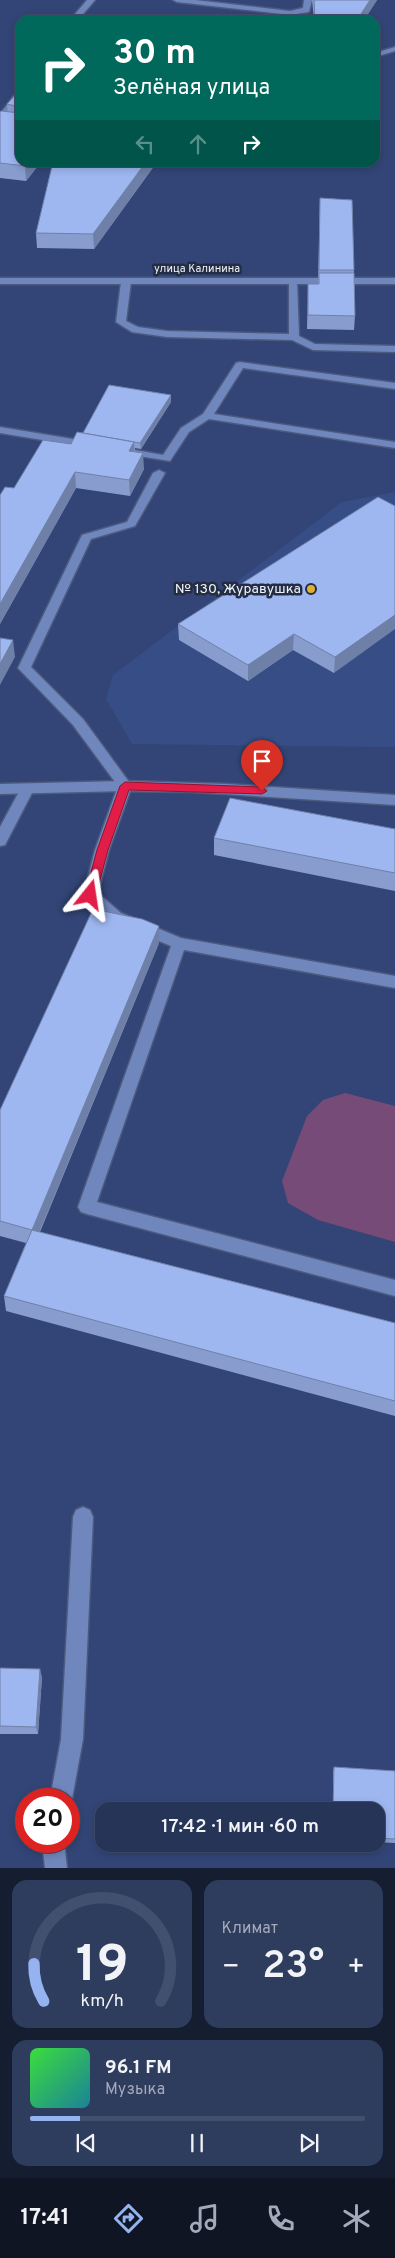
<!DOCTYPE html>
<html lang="ru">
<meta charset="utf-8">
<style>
:root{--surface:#263458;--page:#2e3c5e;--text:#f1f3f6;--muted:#a4aaba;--line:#424f6e;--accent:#95b2f1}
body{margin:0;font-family:Overpass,sans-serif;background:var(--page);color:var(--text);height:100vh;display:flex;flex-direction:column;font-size:19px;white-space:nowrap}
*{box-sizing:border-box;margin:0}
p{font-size:16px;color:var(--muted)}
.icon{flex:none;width:28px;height:28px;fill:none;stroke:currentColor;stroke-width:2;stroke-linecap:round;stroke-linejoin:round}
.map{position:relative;height:1868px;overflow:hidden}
.panel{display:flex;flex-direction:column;gap:12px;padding:12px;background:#151d30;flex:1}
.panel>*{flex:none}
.hud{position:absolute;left:15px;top:15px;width:365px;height:152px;border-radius:15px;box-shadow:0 2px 8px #0003,0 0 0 1px var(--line);background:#00695c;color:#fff;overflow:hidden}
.speed{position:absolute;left:15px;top:1788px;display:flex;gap:10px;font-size:25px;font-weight:700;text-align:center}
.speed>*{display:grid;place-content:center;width:65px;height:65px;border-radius:50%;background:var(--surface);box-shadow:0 2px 8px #0003,0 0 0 1px var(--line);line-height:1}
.speed .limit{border:8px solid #d22;background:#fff;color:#111}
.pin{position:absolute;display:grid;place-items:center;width:42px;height:42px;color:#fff;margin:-51px -21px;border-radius:50% 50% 50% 0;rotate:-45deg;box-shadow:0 0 5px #0007}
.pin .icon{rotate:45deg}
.me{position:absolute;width:55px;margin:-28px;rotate:15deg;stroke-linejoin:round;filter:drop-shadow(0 0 4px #0008)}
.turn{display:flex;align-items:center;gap:18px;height:105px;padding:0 15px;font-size:22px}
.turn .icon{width:65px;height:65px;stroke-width:2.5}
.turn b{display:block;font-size:35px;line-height:42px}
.lanes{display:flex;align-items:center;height:48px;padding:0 15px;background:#0003;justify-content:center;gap:25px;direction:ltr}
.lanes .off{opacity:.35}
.big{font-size:38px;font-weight:600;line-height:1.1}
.panel .card{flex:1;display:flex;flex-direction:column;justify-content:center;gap:8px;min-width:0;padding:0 18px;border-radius:15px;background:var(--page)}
.panel .dial{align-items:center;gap:0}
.dial svg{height:130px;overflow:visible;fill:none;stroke:var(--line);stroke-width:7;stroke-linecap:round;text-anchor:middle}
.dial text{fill:var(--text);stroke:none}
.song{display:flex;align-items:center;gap:15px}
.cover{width:60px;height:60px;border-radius:8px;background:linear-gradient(135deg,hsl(120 70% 55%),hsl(190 70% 35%))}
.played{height:5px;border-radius:2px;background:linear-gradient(90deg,var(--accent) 15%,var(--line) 15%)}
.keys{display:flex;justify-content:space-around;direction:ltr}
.heat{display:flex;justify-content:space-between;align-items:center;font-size:28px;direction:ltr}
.panel .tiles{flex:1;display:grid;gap:12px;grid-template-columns:1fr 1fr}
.card:last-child{grid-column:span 2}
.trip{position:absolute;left:95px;top:1802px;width:290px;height:50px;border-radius:15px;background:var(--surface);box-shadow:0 2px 8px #0003,0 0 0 1px var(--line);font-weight:600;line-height:50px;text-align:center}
.tabs{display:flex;height:80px;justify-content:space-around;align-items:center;background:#0f1523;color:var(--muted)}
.tabs .icon{width:35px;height:35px}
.tabs .current{color:var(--accent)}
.tabs b{font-size:22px;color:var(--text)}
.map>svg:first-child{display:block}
.built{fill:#374d85}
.green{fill:#774b78}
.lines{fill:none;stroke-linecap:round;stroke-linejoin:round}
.service-casing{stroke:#4d5a7f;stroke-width:3}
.minor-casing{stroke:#4d5a7f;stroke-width:3}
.service{fill:#7087bd;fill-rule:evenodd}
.minor{fill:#7087bd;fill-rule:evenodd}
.wall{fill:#889dce}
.shaded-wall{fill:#6f80a8}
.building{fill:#9eb7f0;stroke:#6f80a8}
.route{fill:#e11d48;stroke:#92132f}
.poi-dot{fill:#e0b034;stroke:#232d43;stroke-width:2}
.labels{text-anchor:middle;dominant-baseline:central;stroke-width:5;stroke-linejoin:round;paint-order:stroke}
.far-street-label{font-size:11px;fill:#f1f3fa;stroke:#232d43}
.poi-label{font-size:14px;fill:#f1f3fa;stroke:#232d43;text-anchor:end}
</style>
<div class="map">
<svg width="395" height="1868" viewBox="0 0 395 1868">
<rect width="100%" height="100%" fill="#324576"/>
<!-- built -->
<path class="built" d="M395,492v255l-263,-3 -26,-45 7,-24 229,-173z"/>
<!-- green -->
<path class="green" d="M345,1093l50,13v136l-77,-22 -30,-17 -6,-22 25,-65 16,-16z"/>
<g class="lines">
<defs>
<g id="service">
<path d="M87,0h8l-17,20h-8z"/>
<path d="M173,0h22l95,11 13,-3 1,-8h8l-3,12 -19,3 -113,-13z"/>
<path d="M395,47v4l-20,6v-4z"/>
<path d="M17,92h3v7l-17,22h-3v-7z"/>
<path d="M126,279l5,3 -5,39 12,6 29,4 122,3v-52l5,-3 3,1 2,56 16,8 80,2v6l-82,-2 -21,-10 -125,-3 -35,-5 -16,-10 5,-40z"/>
<path d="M240,362l155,21v6l-152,-21 -29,46 181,28v6l-186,-29 -20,13 -19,29 -50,-8 -1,-2 5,-3 39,7 18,-27 22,-14 33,-51z"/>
<path d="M0,427l91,15 5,3 -5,3 -91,-15z"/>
<path d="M159,470l6,3 -30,53 -44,13 -60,128 52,52 49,67 -23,64 -11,43 23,20 60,25 214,38v12l-211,-38 -87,252 298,78v16l-308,-82 -6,-2 -3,-5 93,-261 -60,-25 -28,-26 12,-45 23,-64 -45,-61 -55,-57 64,-133 45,-13 26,-49z"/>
<path d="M26,786l5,2 2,3 -28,54 -5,1v-19l21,-39z"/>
<path d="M83,1507l7,3 3,7 -10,222 -11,60 -3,8v-8h-19l11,-60 12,-222 3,-7z"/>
<path d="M42,1841h22l3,27h-22z"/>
</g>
<g id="minor">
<rect x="0" y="278" width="395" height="6"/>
<path d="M125,781l102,3 168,11v10l-202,-13 -68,-1 -125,3v-10z"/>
</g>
</defs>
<!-- service casing -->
<use href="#service" class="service-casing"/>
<!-- minor casing -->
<use href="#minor" class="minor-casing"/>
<!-- service -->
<use href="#service" class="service"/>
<!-- minor -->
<use href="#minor" class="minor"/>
</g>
<!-- wall -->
<g class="wall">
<path d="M312,0h65l-13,20h-50z"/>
<path d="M20,90l21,72 -15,19 -26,-3v-66h8l-1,-8z"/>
<path d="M157,162l-63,87 -57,-1 -1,-15z"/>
<path d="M320,198l32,2 2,73 1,43 -1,14 -47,-1 1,-45h10z"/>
<path d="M171,402l-30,47 -6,-1v3l9,18 -14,27 -54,-8 -76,136v-129l14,-7 57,-44 12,-11z"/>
<path d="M378,497l-44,176 -41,-23 -45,31 -69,-41 -1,-16z"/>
<path d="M395,829v62l-181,-36v-17z"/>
<path d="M159,943l-119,289 355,91v93l-389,-105 -2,-15 22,-53 -26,-7v-126z"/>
<path d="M0,1668l42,9 -4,57h-38z"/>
<path d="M334,1767l61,4v72l-19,-1v-31h-43v-39z"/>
</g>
<!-- shaded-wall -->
<g class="shaded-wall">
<path d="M370,0h7l-13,20h-7z"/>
<path d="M28,162h13l-15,19 -1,-15z"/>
<path d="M146,162h11l-63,87 -1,-15z"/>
<path d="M171,395v7l-30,47 -1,-6z"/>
<path d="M134,442l1,16 -6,-7z"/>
<path d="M143,453l1,16 -14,27 -1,-16z"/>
<path d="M75,472l1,16 -76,136v-20z"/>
<path d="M395,615v14l-61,44 1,-16z"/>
<path d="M294,634l-1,16 -45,31v-16z"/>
<path d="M13,640l2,17 -15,28v-21z"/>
<path d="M159,926v17l-125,302 -2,-15z"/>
<path d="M40,1669l2,8 -4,57 -2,-7z"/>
</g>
<!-- building -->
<g class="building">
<path d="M314,0h56l-13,20h-30l-12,-1z"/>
<path d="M20,90v17l-13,-3z"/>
<path d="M1,111l19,2v49h8l-3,4 -25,-3v-51z"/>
<path d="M53,162h93l-53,72 -57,-1z"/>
<path d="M320,198l32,2 2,70h-35z"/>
<path d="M319,273h35l1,43 -47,-1v-31h11z"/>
<path d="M109,385l62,10 -31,48 -57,-10z"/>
<path d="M77,432l57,10 -5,9 14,2 -14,27 -54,-8 -75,132v-109l5,-8 9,1 29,-48 28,4z"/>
<path d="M378,497l17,9v109l-60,42 -41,-23 -46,31 -70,-41z"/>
<path d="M0,638l13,2 -13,24z"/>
<path d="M230,798l165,31v44l-181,-35z"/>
<path d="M93,909l49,10 17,7 -127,304 -32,-9v-111z"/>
<path d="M32,1230l363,93v78l-391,-105z"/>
<path d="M0,1668l40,1 -4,58 -36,-1z"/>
<path d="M334,1767l61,4v68l-19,-1v-27h-43z"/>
</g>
<!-- route -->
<path class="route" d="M125,782l137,5 5,4 -5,3 -133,-4 -21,60 -12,45 -6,4 -4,-1 -1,-3 12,-45 23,-64z"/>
<!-- markers -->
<circle class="poi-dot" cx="311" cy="589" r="5"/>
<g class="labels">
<!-- far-street labels -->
<g class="far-street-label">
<text x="197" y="269">улица Калинина</text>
</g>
<!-- poi labels -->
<g class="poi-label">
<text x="301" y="589">№ 130, Журавушка</text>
</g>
</g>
</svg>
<div class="speed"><div class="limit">20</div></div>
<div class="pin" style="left:262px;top:791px;background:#d93025"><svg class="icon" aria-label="arrive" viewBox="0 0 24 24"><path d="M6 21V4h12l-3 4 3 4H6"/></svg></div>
<svg class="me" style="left:90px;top:895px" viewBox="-20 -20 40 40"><path d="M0-17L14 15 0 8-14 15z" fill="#e11d48" stroke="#fff" stroke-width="4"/></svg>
<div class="trip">17:42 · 1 мин · 60 m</div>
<div class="hud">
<div class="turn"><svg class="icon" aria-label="right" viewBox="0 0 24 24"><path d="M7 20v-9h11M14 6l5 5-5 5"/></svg><div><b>30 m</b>Зелёная улица</div></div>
<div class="lanes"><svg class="icon off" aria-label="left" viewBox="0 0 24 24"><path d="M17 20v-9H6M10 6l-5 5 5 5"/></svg><svg class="icon off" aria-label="ahead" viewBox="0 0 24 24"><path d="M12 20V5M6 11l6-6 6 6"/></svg><svg class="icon" aria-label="right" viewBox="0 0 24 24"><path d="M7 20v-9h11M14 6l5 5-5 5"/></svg></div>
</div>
</div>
<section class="panel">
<div class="tiles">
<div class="card dial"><svg viewBox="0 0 100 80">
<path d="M14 69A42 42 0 1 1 86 69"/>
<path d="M14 69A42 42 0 0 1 8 46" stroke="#95b2f1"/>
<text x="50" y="56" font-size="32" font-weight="700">19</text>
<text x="50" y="72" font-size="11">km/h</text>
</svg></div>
<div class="card"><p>Климат</p>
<div class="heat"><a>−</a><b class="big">23°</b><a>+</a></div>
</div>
<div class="card">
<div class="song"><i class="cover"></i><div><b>96.1 FM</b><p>Музыка</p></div></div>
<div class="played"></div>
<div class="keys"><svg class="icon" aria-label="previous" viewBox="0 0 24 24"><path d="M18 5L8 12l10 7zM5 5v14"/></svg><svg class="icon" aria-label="pause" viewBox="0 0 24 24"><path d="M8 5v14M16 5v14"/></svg><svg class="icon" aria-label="next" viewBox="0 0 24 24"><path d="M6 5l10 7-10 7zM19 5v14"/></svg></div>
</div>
</div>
</section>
<nav class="tabs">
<b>17:41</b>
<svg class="icon current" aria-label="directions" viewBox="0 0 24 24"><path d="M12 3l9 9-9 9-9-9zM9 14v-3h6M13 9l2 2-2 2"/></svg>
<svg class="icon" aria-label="music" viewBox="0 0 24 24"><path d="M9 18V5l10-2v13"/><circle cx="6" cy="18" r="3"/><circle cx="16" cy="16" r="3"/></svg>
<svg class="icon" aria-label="phone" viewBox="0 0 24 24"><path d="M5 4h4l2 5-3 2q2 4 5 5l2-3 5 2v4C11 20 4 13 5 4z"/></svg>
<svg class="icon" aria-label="climate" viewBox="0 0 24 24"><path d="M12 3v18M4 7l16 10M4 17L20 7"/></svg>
</nav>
